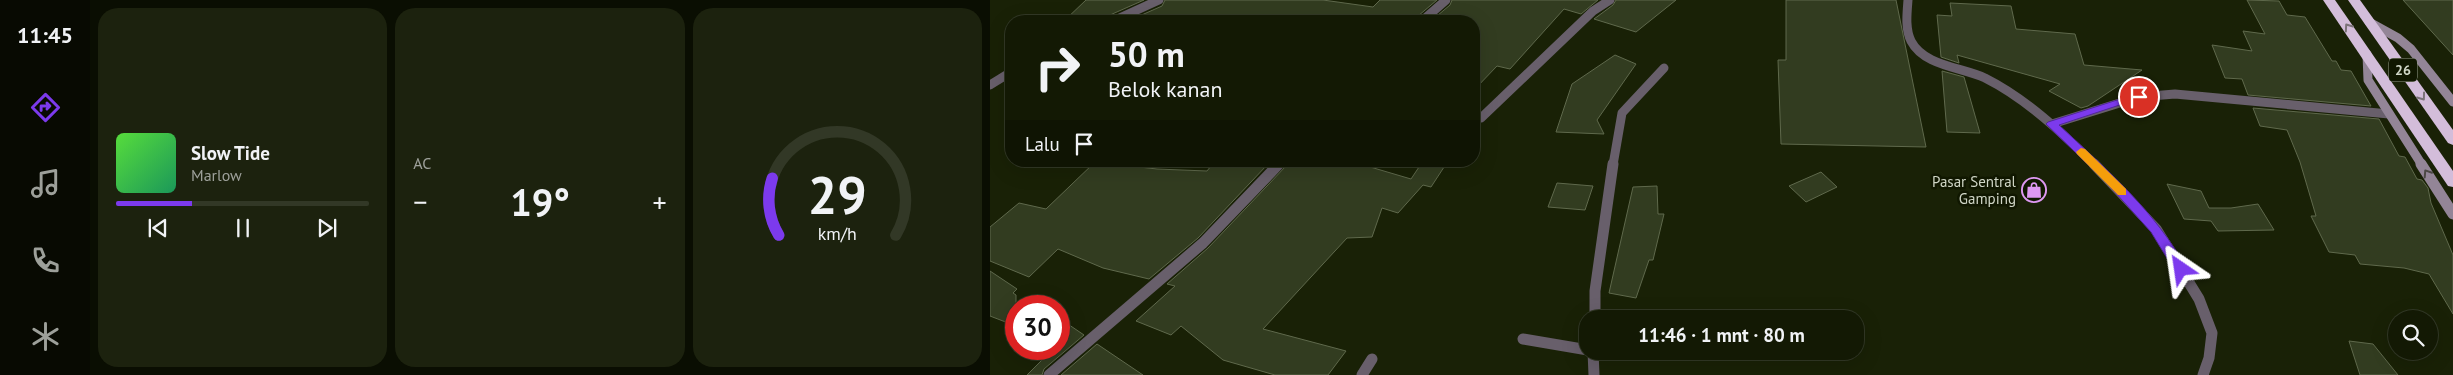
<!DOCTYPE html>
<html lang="id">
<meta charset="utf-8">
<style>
:root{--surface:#131904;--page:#1c220e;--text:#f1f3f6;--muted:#9da09a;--line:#323826;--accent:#7c3aed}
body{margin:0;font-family:"PT Sans",sans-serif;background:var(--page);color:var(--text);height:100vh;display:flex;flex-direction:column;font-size:19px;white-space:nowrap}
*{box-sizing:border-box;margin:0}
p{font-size:16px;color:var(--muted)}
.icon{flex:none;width:28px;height:28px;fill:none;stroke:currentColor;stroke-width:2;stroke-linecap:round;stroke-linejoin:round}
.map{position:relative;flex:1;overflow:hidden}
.panel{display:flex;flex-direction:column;gap:8px;padding:8px;background:#0a0e02;width:900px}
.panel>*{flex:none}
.banner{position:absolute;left:15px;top:15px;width:475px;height:152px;border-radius:20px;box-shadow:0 5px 20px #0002,0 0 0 1px var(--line);background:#131904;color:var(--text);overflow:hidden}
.fabs{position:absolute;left:1398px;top:310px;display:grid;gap:10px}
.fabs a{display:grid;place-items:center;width:50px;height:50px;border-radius:50%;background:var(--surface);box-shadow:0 5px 20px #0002,0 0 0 1px var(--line);font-size:25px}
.speed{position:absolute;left:15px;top:295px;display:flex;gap:10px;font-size:25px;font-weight:700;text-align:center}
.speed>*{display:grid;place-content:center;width:65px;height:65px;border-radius:50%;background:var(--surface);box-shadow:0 5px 20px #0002,0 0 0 1px var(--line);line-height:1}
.speed .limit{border:8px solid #d22;background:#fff;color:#111}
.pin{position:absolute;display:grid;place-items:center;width:42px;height:42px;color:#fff;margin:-21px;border:2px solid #fff;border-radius:50%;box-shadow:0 1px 5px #0007}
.me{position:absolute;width:55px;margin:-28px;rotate:328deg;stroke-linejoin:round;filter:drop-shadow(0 0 4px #0008)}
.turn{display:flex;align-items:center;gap:18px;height:105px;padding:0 20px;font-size:22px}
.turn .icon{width:65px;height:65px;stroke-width:2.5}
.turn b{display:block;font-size:35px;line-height:42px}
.then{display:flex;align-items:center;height:48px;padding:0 20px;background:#0003;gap:10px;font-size:19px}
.big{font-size:38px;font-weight:700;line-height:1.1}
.panel .card{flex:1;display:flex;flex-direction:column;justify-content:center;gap:8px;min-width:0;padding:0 18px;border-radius:20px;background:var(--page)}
.panel .dial{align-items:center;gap:0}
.dial svg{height:130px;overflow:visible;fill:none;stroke:var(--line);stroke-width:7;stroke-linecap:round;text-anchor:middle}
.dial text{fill:var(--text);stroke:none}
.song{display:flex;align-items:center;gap:15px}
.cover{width:60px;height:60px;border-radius:8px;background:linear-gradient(135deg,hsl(110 70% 55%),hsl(150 70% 35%))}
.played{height:5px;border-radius:2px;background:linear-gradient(90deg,var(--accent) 30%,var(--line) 30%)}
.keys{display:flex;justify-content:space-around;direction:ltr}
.heat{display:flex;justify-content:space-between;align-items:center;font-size:28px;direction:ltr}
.panel .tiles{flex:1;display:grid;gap:8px;grid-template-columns:repeat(3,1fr)}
.trip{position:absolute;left:589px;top:310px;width:285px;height:50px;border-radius:20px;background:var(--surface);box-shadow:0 5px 20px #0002,0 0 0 1px var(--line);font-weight:700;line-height:50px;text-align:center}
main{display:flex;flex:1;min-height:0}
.dock{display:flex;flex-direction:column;width:90px;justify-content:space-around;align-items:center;background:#080a02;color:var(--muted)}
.dock .icon{width:35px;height:35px}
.dock .selected{color:var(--accent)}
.dock b{font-size:22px;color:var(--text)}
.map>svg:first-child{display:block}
.building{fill:#323c20;stroke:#5f694c}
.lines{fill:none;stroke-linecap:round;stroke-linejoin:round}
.street-far1{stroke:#685f6b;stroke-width:9}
.street{stroke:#685f6b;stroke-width:11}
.secondary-far1{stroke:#938597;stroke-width:9}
.secondary{stroke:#938597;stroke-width:11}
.highway{fill:#d3bdda;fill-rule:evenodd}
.oneway{stroke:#7b7278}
.oneway2{stroke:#4b4844}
.route{fill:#7c3aed;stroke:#51269a}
.slow{fill:#f59e0b}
.labels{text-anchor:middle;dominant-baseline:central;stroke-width:5;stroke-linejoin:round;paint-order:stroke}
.shield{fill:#101700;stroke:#969d8b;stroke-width:1}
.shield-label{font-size:14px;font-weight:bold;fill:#d0d6c6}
.poi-label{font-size:15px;fill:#d0d6c6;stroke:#101700;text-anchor:end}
</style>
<main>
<nav class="dock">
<b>11:45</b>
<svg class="icon selected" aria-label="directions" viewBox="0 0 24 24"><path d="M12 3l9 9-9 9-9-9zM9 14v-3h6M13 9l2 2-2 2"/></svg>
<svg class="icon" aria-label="music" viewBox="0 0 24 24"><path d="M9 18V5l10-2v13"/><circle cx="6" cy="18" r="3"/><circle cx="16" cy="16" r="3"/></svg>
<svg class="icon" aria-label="phone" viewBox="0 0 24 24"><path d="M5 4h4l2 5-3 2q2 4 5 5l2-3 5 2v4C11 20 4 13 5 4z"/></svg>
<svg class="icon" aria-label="climate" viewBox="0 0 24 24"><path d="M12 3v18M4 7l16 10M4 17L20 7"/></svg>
</nav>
<section class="panel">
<div class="tiles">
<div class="card">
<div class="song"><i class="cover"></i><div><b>Slow Tide</b><p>Marlow</p></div></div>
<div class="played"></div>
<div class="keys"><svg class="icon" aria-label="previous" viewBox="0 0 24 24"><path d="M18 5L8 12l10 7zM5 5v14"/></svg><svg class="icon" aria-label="pause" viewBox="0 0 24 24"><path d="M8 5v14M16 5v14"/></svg><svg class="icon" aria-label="next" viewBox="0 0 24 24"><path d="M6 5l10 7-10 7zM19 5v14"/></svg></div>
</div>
<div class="card"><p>AC</p>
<div class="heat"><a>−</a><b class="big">19°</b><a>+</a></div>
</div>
<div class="card dial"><svg viewBox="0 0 100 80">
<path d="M14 69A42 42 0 1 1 86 69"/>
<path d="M14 69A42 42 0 0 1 10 34" stroke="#7c3aed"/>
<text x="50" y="56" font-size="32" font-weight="700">29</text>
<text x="50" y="72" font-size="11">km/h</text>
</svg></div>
</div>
</section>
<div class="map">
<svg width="1463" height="375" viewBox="0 0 1463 375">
<rect width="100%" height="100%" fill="#192106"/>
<!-- building -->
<g class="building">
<path d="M96,0h58l-34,15 -3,6h-43z"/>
<path d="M175,0h158l50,7 7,-7h57l-19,16 -2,5h-288l34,-15z"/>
<path d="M462,0h146l-17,14 -17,-5 -54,60 -13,-3 -23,24v-69h-43l19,-16z"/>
<path d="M626,0h60l-40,32 -42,-13 19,-14z"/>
<path d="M796,0h110l30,147 -145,-3 -3,-84h8z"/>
<path d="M1257,0l32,1 8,14 18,2 27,44h4l5,9 10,1 20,35 -123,-11 -6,-16 -17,-1 -13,-33 40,6 -9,-20 22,3z"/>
<path d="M1413,0h50v55z"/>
<path d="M960,3l61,3 5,23 59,5 9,31 58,5 -54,36 -7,2 -32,-17 11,-7 -103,-29 2,8 -18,-6 -4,-42 15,1z"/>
<path d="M625,55l21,9 -39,56 7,14 -48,-2 16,-48z"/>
<path d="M952,71l22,6 16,56 -33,-1z"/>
<path d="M1263,108l126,11 20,37 6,1 12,22 5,1 6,8 3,15 22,52v59l-24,-40 -25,-6 -44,-4 -5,-9 -26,-3 -18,-36h5l-16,-54 -13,-32 -27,-4z"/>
<path d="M225,161l53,3 -70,74 -49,41 -46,-11 -45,-19 -29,28 -39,-16v-34l29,-24 27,6 49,-47 62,7 50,2z"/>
<path d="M314,161h46l61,18 12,-18h25l-17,26 -8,-2 -25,28 -16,-5 -10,29 -25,1 -84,91 83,22 -18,24h-53l-52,-15 -42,-34 -10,9 -35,-14 39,-35 -8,-2 41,-36 78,-82 11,1z"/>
<path d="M831,172l16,15 -31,15 -17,-16z"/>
<path d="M567,183l36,3 -8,24 -37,-3z"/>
<path d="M1177,184l34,7 8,17h22l27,-4 16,26 -56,1 -7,-10 -27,-2z"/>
<path d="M667,186l1,28h6l-11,46h-4l-13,38 -27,-5 24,-106z"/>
<path d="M0,271l27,18 -4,4 3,2v31l-26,-10z"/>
<path d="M69,318l25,17 -40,34 -2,6h-15l26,-26h6z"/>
<path d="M1359,341l24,3 25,31h-38z"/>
<path d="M107,344l46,31h-82z"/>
</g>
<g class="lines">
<!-- street-far1 -->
<g class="street-far1">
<path d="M918,0c-1,13 -3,29 3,41 13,25 50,26 74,37 42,21 77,55 110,87"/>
<path d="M123,21l46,-21"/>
<path d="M432,21l24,-21"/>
<path d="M0,85l21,-13"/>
<path d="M491,118l112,-107 17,-11"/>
<path d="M1062,124l87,-27 36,-3 214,20"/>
<path d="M288,165l4,-4"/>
<path d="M623,165l9,-52 42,-45"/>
</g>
<!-- street -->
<g class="street">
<path d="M1104,164l62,65 43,70 13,34 -3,25 -6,17"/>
<path d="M605,319v-28l18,-127"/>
<path d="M533,339l65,11"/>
<path d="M603,351l1,24"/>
<path d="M59,375l154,-132 76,-79"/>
<path d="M372,375l10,-16"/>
</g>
<!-- secondary-far1 -->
<g class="secondary-far1">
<path d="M1379,22l29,16 13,11 42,53"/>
<path d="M1377,54l1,26 54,85"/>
</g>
<!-- secondary -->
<path class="secondary" d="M1431,164l32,50"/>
<!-- highway -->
<g class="highway">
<path d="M1333,0h12l118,171v16l-5,-1z"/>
<path d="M1358,0h12l93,130v15l-5,-2z"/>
</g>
</g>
<!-- one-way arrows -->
<defs><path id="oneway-chevron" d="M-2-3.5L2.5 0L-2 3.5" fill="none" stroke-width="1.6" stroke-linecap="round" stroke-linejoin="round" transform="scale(1.25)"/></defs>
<g class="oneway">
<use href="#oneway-chevron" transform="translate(1358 27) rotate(-125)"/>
<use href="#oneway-chevron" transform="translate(1432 97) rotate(54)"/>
</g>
<use class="oneway2" href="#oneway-chevron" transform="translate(1437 173) rotate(-123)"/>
<!-- route -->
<path class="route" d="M1146,94l8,3 -85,28c47,44 97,87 128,144l-6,5 -5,-1 -25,-41 -47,-52 -58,-56 2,-2z"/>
<!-- slow -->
<path class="slow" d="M1091,148l4,1 41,40v6h-8l-41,-41 -1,-2z"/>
<!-- icons -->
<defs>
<symbol id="shop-ring" viewBox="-11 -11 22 22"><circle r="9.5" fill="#101700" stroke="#de98f2" stroke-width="1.5"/><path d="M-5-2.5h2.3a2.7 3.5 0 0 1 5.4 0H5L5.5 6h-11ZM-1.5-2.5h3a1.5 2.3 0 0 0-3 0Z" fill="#de98f2"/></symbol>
</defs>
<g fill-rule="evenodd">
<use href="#shop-ring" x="1030" y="176" width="28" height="28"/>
</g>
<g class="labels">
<!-- shield labels -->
<rect class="shield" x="1399" y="58.5" width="28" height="23" rx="4"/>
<g class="shield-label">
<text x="1413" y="70">26</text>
</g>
<!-- poi labels -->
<g class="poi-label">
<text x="1026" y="181">Pasar Sentral<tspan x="1026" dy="17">Gamping</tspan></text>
</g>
</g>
</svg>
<div class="fabs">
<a><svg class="icon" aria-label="search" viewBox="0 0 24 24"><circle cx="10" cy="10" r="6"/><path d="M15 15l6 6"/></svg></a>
</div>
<div class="speed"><div class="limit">30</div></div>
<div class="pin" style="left:1149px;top:97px;background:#d93025"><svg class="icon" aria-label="arrive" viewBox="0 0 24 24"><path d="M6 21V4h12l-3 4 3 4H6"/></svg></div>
<svg class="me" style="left:1191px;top:269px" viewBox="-20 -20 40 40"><path d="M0-17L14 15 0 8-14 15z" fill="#7c3aed" stroke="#fff" stroke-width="4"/></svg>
<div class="trip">11:46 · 1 mnt · 80 m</div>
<div class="banner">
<div class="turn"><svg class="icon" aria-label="right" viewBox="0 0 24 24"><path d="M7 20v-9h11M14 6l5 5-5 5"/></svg><div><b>50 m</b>Belok kanan</div></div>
<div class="then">Lalu<svg class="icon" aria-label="arrive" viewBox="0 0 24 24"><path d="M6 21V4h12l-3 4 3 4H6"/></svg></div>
</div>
</div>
</main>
